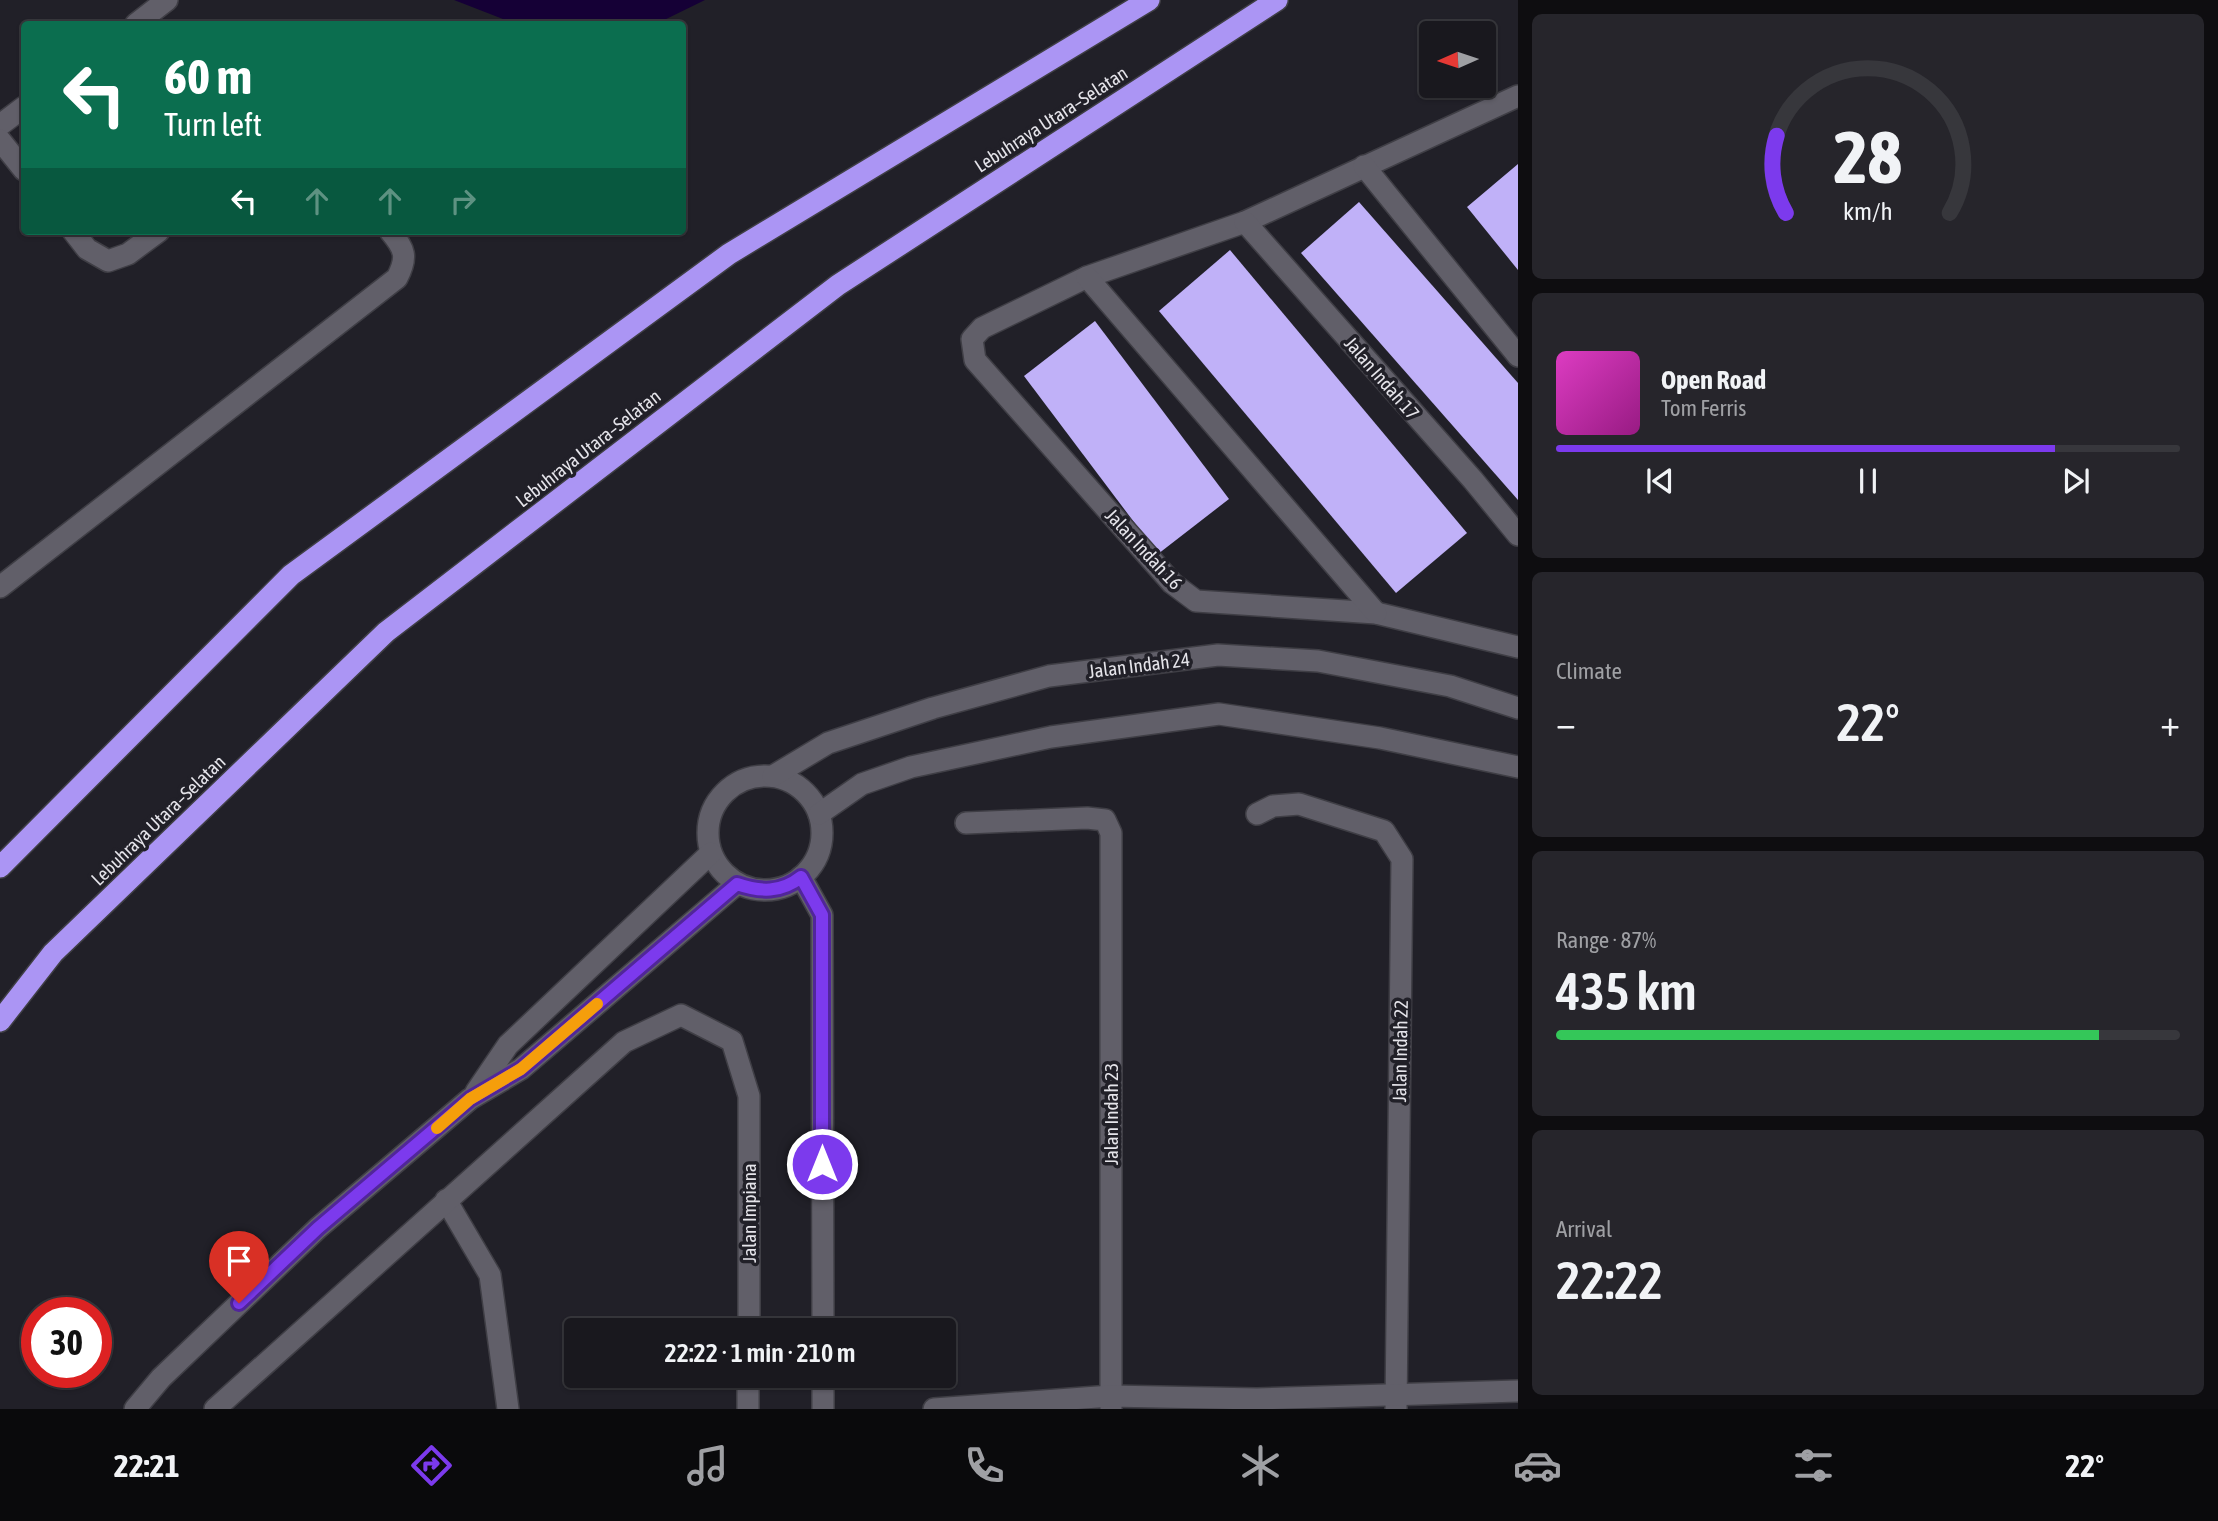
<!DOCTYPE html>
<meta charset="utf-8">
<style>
:root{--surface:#19181e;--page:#26252b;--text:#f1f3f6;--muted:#9fa0a4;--line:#37373c;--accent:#7c3aed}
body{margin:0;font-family:"Asap Condensed",sans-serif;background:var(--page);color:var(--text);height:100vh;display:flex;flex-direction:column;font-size:26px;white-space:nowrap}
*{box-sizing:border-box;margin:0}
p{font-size:23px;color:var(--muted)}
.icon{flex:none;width:38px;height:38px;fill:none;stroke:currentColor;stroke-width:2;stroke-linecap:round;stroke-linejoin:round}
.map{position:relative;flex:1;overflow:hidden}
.sheet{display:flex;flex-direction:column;gap:14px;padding:14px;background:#0e0d10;width:700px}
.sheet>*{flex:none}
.top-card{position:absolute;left:21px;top:21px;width:665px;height:214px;border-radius:7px;box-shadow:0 2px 5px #0004,0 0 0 2px var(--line);background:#0b6e4f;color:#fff;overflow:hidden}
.needle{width:46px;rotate:267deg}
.tools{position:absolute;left:1419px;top:21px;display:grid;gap:14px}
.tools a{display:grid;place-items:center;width:77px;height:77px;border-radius:7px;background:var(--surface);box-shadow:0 2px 5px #0004,0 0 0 2px var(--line);font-size:35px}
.speed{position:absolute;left:21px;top:1297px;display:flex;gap:14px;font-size:35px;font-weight:700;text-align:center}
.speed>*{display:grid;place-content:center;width:91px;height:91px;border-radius:50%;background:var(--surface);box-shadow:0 2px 5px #0004,0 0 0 2px var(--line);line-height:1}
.speed .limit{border:10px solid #d22;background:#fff;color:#111}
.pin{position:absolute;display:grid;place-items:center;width:60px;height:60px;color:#fff;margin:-72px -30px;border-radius:50% 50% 50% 0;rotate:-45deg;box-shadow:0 0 7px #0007}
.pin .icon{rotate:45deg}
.me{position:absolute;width:77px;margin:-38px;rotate:0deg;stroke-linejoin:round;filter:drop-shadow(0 0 5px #0008)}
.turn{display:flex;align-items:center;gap:24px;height:147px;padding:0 28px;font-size:32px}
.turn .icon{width:91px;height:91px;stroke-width:2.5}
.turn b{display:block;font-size:49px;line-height:60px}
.lanes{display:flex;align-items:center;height:66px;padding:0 28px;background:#0003;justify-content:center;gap:35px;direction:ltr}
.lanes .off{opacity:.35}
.big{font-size:52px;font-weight:600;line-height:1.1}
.sheet .tile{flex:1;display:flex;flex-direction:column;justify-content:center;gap:10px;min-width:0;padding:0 24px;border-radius:10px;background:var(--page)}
.sheet .dial{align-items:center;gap:0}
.dial svg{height:182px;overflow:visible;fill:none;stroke:var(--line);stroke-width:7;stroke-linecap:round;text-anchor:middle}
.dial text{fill:var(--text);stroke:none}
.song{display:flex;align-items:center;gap:21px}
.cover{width:84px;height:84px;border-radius:10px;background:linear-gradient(135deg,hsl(310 70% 55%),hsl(310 70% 35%))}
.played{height:7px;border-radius:4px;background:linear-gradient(90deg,var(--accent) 80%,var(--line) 80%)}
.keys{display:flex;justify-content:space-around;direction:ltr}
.heat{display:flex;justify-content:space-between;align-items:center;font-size:38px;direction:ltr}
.charge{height:10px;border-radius:5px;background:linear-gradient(90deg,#34c759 87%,var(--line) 0)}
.trip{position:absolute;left:564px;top:1318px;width:392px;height:70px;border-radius:7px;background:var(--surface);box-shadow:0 2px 5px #0004,0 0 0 2px var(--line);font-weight:600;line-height:70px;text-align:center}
.dock{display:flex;height:112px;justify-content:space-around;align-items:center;background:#0a0a0c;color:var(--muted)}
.dock .icon{width:49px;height:49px}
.dock .on{color:var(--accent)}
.dock b{font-size:32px;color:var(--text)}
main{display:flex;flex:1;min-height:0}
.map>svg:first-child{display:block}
.water{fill:#150036}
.building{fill:#c0b1f8}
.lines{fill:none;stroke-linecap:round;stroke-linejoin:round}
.minor-casing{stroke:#3f3e45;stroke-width:24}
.highway-casing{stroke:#3f3e45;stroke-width:24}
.minor{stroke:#615f69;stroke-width:21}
.highway{stroke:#ab95f4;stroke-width:21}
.route-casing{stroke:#51269a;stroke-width:18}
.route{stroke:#7c3aed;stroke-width:12}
.slow{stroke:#f59e0b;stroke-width:12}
.labels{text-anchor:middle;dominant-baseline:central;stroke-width:7;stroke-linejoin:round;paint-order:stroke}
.street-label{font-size:19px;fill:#e5e4ea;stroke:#212028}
</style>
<main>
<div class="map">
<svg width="1518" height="1409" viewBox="0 0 1518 1409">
<rect width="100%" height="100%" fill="#212028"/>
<!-- water -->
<path class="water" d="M454,0h251l-49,24h-140z"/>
<!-- building -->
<g class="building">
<path d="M1518,164v106l-51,-63z"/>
<path d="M1359,202l159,181v117l-217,-247z"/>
<path d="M1230,250l237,283 -71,60 -237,-282z"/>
<path d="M1095,321l134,178 -71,55 -134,-178z"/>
</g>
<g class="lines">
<defs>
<g id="minor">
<path d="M136,24l31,-24"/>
<path d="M1518,96l-273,126 -158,55 -105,51 -10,11 3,21 197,223 24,18 180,12 142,34"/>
<path d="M0,125l24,-18"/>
<path d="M0,140l24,30"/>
<path d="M1364,166l154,190"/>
<path d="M1245,222l228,258 45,55"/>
<path d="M73,231l14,18 21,12 20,-7 31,-23"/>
<path d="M1087,277l289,336"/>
<path d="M0,587l397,-309c11,-21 8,-29 -7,-47"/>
<circle cx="765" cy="833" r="57"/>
<path d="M773,776l55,-33 105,-35 116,-32 169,-21 100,6 132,25 68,22"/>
<path d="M819,814l43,-30 49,-17 140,-30 168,-23 161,24 138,29"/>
<path d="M1257,814l16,-8 26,-2 85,27 18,28 -6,550"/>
<path d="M966,823l121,-5 18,2 6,13v576"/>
<path d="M801,877l21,38 1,415"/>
<path d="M476,1092l32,-47 203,-192"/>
<path d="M446,1200l44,75 18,134"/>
<path d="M823,1376v33"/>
<path d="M135,1409l26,-31 157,-150 152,-129 51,-30 216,-185"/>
<path d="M215,1409l409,-367 57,-27 51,26 17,55v234"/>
<path d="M748,1409v-33"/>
<path d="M934,1409l177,-13 146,3 261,-8"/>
</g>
<g id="highway">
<path d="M0,867l291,-292 438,-321 420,-254"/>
<path d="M0,1021l53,-68 333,-321 452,-347 439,-285"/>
</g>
</defs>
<!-- minor casing -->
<use href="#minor" class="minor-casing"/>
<!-- highway casing -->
<use href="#highway" class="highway-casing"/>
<!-- minor -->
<use href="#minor" class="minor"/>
<!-- highway -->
<use href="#highway" class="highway"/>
</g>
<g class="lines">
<defs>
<path id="route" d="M239,1303l79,-75 152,-129 51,-30 216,-185c23,8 44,9 64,-7l21,38v249"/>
</defs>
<!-- route casing -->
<use href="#route" class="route-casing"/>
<!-- route -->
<use href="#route" class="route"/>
<!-- slow -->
<path class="slow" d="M437,1128l33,-29 51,-30 76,-65"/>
</g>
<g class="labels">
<!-- street labels -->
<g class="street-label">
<text transform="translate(1051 119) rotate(-33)">Lebuhraya Utara–Selatan</text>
<text transform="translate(1382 378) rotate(49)">Jalan Indah 17</text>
<text transform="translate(588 448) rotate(-38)">Lebuhraya Utara–Selatan</text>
<text transform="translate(1144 549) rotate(47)">Jalan Indah 16</text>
<text transform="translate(1139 665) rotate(-7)">Jalan Indah 24</text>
<text transform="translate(158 820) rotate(-44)">Lebuhraya Utara–Selatan</text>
<text transform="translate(1400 1051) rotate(-89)">Jalan Indah 22</text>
<text transform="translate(1111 1114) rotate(-90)">Jalan Indah 23</text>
<text transform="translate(749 1213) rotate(-90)">Jalan Impiana</text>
</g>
</g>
</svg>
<div class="tools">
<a><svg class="needle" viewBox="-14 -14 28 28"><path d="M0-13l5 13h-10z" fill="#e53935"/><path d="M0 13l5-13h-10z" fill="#9fa0a4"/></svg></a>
</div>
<div class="speed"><div class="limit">30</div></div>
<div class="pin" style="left:239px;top:1303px;background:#d93025"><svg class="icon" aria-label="arrive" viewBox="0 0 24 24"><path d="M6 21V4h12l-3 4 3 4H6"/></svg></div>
<svg class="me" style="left:822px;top:1164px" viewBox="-20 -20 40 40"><circle r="17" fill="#7c3aed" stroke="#fff" stroke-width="3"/><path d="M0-11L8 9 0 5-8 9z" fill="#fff"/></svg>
<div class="trip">22:22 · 1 min · 210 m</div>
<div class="top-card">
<div class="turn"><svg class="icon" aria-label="left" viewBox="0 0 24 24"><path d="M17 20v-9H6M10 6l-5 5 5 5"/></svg><div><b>60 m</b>Turn left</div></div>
<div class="lanes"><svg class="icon" aria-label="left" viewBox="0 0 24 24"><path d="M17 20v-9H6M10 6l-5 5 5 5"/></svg><svg class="icon off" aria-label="ahead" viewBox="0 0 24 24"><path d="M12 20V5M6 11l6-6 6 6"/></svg><svg class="icon off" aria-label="ahead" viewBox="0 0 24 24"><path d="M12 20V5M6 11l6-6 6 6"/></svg><svg class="icon off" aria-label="right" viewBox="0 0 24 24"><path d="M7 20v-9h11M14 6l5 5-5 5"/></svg></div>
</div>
</div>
<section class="sheet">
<div class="tile dial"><svg viewBox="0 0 100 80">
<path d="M14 69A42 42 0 1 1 86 69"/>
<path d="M14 69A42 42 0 0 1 10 35" stroke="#7c3aed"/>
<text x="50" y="56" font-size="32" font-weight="700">28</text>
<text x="50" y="72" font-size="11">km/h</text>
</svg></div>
<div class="tile">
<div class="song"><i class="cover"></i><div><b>Open Road</b><p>Tom Ferris</p></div></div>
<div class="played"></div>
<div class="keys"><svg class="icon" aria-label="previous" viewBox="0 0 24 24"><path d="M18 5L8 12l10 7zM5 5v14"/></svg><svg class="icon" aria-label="pause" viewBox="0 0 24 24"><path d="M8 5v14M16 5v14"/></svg><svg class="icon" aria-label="next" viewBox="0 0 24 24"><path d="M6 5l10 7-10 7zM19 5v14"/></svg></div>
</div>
<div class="tile"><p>Climate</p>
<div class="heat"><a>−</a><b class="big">22°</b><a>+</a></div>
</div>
<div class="tile"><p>Range · 87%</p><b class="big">435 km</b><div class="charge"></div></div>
<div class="tile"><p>Arrival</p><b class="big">22:22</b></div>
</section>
</main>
<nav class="dock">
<b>22:21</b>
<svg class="icon on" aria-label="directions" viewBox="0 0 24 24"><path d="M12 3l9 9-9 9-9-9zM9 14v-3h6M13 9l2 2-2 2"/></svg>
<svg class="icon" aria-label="music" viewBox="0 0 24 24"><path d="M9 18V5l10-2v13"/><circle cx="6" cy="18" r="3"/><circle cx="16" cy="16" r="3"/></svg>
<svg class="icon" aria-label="phone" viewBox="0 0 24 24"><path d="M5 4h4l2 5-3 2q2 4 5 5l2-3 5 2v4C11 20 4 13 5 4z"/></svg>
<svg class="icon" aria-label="climate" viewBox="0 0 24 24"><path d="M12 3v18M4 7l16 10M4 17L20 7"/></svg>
<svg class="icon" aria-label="car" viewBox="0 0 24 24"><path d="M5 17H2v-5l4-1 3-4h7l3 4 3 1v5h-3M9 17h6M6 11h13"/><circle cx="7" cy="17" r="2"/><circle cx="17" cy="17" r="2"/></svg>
<svg class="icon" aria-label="filters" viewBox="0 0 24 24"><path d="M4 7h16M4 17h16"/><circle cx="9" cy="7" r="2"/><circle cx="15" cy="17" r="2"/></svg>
<b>22°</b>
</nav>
